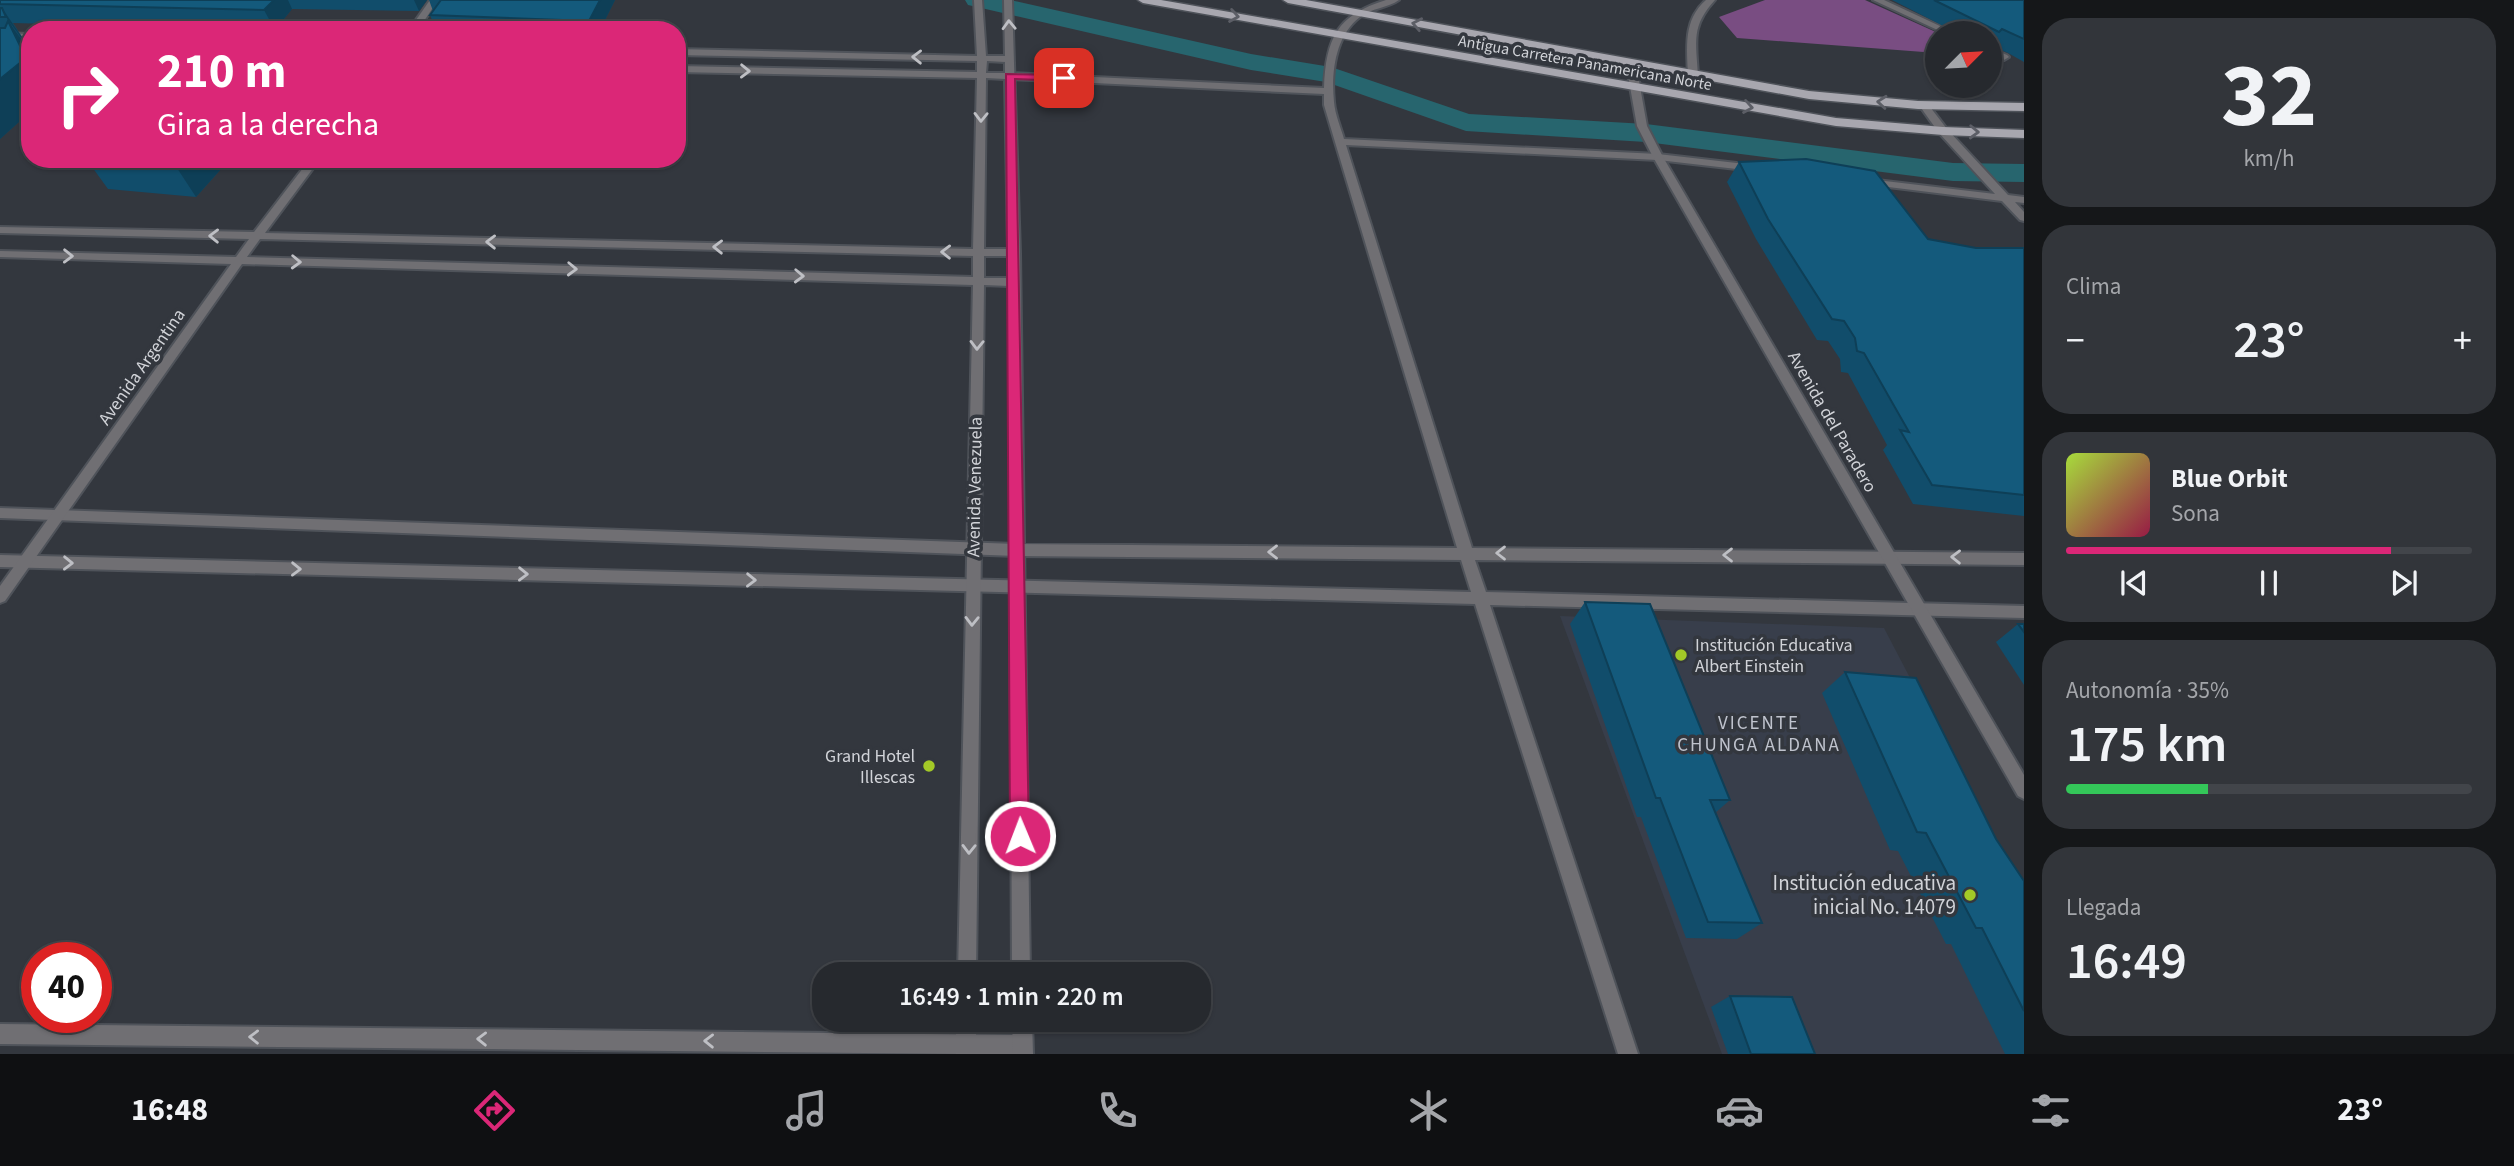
<!DOCTYPE html>
<html lang="es">
<meta charset="utf-8">
<style>
:root{--surface:#26292e;--page:#32353a;--text:#f1f3f6;--muted:#a4a6aa;--line:#42454a;--accent:#db2777}
body{margin:0;font-family:"Source Sans 3",sans-serif;background:var(--page);color:var(--text);height:100vh;display:flex;flex-direction:column;font-size:26px;white-space:nowrap}
*{box-sizing:border-box;margin:0}
p{font-size:23px;color:var(--muted)}
.icon{flex:none;width:38px;height:38px;fill:none;stroke:currentColor;stroke-width:2;stroke-linecap:round;stroke-linejoin:round}
.map{position:relative;flex:1;overflow:hidden}
.sheet{display:flex;flex-direction:column;gap:18px;padding:18px;background:#151719;width:490px}
.sheet>*{flex:none}
.hud{position:absolute;left:21px;top:21px;width:665px;height:147px;border-radius:28px;box-shadow:0 2px 5px #0004,0 0 0 2px var(--line);background:#db2777;color:#fff;overflow:hidden}
.needle{width:46px;rotate:66deg}
.fabs{position:absolute;left:1925px;top:21px;display:grid;gap:14px}
.fabs a{display:grid;place-items:center;width:77px;height:77px;border-radius:50%;background:var(--surface);box-shadow:0 2px 5px #0004,0 0 0 2px var(--line);font-size:35px}
.speed{position:absolute;left:21px;top:942px;display:flex;gap:14px;font-size:35px;font-weight:700;text-align:center}
.speed>*{display:grid;place-content:center;width:91px;height:91px;border-radius:50%;background:var(--surface);box-shadow:0 2px 5px #0004,0 0 0 2px var(--line);line-height:1}
.speed .limit{border:10px solid #d22;background:#fff;color:#111}
.pin{position:absolute;display:grid;place-items:center;width:60px;height:60px;color:#fff;margin:-30px;border-radius:14px;box-shadow:0 4px 10px #0006}
.me{position:absolute;width:77px;margin:-38px;rotate:359deg;stroke-linejoin:round;filter:drop-shadow(0 0 5px #0008)}
.turn{display:flex;align-items:center;gap:24px;height:147px;padding:0 21px;font-size:32px}
.turn .icon{width:91px;height:91px;stroke-width:2.5}
.turn b{display:block;font-size:49px;line-height:60px}
.big{font-size:52px;font-weight:600;line-height:1.1}
.sheet .tile{flex:1;display:flex;flex-direction:column;justify-content:center;gap:10px;min-width:0;padding:0 24px;border-radius:28px;background:var(--page)}
.sheet .dial{align-items:center;gap:0}
.dial b{font-size:91px;line-height:1}
.song{display:flex;align-items:center;gap:21px}
.cover{width:84px;height:84px;border-radius:10px;background:linear-gradient(135deg,hsl(80 70% 55%),hsl(340 70% 35%))}
.played{height:7px;border-radius:4px;background:linear-gradient(90deg,var(--accent) 80%,var(--line) 80%)}
.keys{display:flex;justify-content:space-around;direction:ltr}
.heat{display:flex;justify-content:space-between;align-items:center;font-size:38px;direction:ltr}
.charge{height:10px;border-radius:5px;background:linear-gradient(90deg,#34c759 35%,var(--line) 0)}
.trip{position:absolute;left:812px;top:962px;width:399px;height:70px;border-radius:28px;background:var(--surface);box-shadow:0 2px 5px #0004,0 0 0 2px var(--line);font-weight:600;line-height:70px;text-align:center}
.tab-bar{display:flex;height:112px;justify-content:space-around;align-items:center;background:#0f1012;color:var(--muted)}
.tab-bar .icon{width:49px;height:49px}
.tab-bar .current{color:var(--accent)}
.tab-bar b{font-size:32px;color:var(--text)}
main{display:flex;flex:1;min-height:0}
.map>svg:first-child{display:block}
.built{fill:#383e4b}
.green{fill:#794d82}
.lines{fill:none;stroke-linecap:round;stroke-linejoin:round}
.canal{fill:#27656e;fill-rule:evenodd}
.minor-casing{stroke:#4f535a;stroke-width:4}
.tertiary-casing{stroke:#4f535a;stroke-width:4}
.primary-casing{stroke:#4f535a;stroke-width:3}
.minor{fill:#706f73;fill-rule:evenodd}
.tertiary{fill:#706f73;fill-rule:evenodd}
.primary{fill:#a8a7af;fill-rule:evenodd}
.wall{fill:#114d6b}
.shaded-wall{fill:#0e3f57}
.building{fill:#145a7c;stroke:#0e3f57;stroke-width:2}
.oneway{stroke:#5c5e66}
.oneway2{stroke:#bebfc4}
.route{fill:#db2777;stroke:#8e194d;stroke-width:2}
.poi-dot{fill:#a3c927;stroke:#33373e;stroke-width:2.5}
.labels{text-anchor:middle;dominant-baseline:central;stroke-width:7;stroke-linejoin:round;paint-order:stroke}
.far-street-label{font-size:16px;fill:#d1d3d8;stroke:#33373e}
.street-label{font-size:18px;fill:#d1d3d8;stroke:#33373e}
.poi-label{font-size:18px;fill:#d1d3d8;stroke:#33373e;text-anchor:start}
.neighbourhood-label{font-size:19px;letter-spacing:2px;fill:#bfc3cd;stroke:#33373e}
.near-poi-label{font-size:21px;fill:#d1d3d8;stroke:#33373e;text-anchor:end}
</style>
<main>
<div class="map">
<svg width="2024" height="1054" viewBox="0 0 2024 1054">
<rect width="100%" height="100%" fill="#33373e"/>
<!-- built -->
<path class="built" d="M1560,616l324,12 140,268v158h-302z"/>
<!-- green -->
<path class="green" d="M1765,0h100l73,33 -1,20 -200,-15 -18,-21z"/>
<g class="lines">
<!-- canal -->
<path class="canal" d="M965,0h45l241,54 80,13 138,47 177,10 307,39 71,1v18l-71,-1 -307,-39 -180,-11 -140,-49 -75,-12 -274,-63 -9,-2z"/>
<defs>
<g id="minor">
<path d="M1386,0h13c-11,8 -28,8 -39,17 -25,19 -29,56 -26,85 1,13 7,26 10,37l314,15 96,11 5,3 -5,3 -96,-11 -312,-15 126,403 552,5v12l-549,-5 11,32 538,14v12l-534,-13 148,449h-20l-143,-450 -1475,-37v-12l1471,37 -10,-32 -445,-4 -1016,-38v-10l1016,36 441,4 -122,-406 -11,-37v-11l-314,-15 -5,-3 5,-3 314,15c2,-50 13,-73 62,-88z"/>
<path d="M1706,0h9c-24,26 -19,41 -17,75l-5,3 -5,-3c-1,-28 -5,-55 18,-75z"/>
<path d="M1873,0h11l71,33h-11z"/>
<path d="M1990,48l17,7 2,2 -5,3 -14,-6z"/>
<path d="M1921,103h6l20,26 61,66 16,2v6l-9,-1 9,10v9l-4,-1 -18,-19 -138,-17v-4l4,-1 127,15 -56,-61 -20,-28z"/>
<path d="M0,1024l1022,11 7,3 3,7 -3,7 -5,2h-61l-963,-10z"/>
</g>
<g id="tertiary">
<path d="M430,0h8l-20,30h-9z"/>
<path d="M974,0h8l4,56h19l-1,-56h8l8,253 10,722h-18l-3,-689 -25,-1 -8,690h-18l15,-690 -731,-21 -237,337 -5,2v-17l231,-322 -231,-7v-6l236,6 13,-18 -249,-6v-6l254,5 56,-73h10l-55,74 708,16 4,-171 -300,-6v-6l300,6v-11l-300,-6v-6l300,7zM987,61l18,1v11h-19zM986,78l19,1 3,170h-24zM260,239l713,17v21l-726,-20zM984,256h24l1,22h-25z"/>
<path d="M0,33l30,1v6l-30,-1z"/>
<path d="M1631,61l5,3 11,62 16,31 361,618v24l-6,-3 -365,-639 -16,-31 -11,-62z"/>
<rect x="956" y="1020" width="20" height="34"/>
<path d="M1012,1020h20l1,34h-20z"/>
</g>
<g id="primary">
<path d="M1138,0h23l675,118 107,9 81,3v8l-81,-3 -107,-9 -693,-123z"/>
<path d="M1283,0h23l503,91 109,10 106,2v8l-106,-2 -109,-10 -521,-96z"/>
</g>
</defs>
<!-- minor casing -->
<use href="#minor" class="minor-casing"/>
<!-- tertiary casing -->
<use href="#tertiary" class="tertiary-casing"/>
<!-- primary casing -->
<use href="#primary" class="primary-casing"/>
<!-- minor -->
<use href="#minor" class="minor"/>
<!-- tertiary -->
<use href="#tertiary" class="tertiary"/>
<!-- primary -->
<use href="#primary" class="primary"/>
</g>
<!-- wall -->
<g class="wall">
<path d="M0,0h427l-8,11 -127,-2 -17,21 -262,-7 13,20 4,7v62l-30,27z"/>
<path d="M429,0h186l-15,30h-164l-6,-15 3,-4z"/>
<path d="M1892,0h132v62l-16,-9 -17,-7 -1,1v-14h-33z"/>
<path d="M230,159l-34,38 -88,-8 -21,-29z"/>
<path d="M1739,162l189,77 48,9h48v268l-111,-12 -30,-54 4,-5 -39,-72 -7,-1 -1,-13 -12,-18 -11,-1 -61,-101 -29,-57z"/>
<path d="M1585,602l145,198 -15,13 47,110 -25,16 -51,-1 -45,-121h-4l-67,-193z"/>
<path d="M2018,624h6v61l-28,-43z"/>
<path d="M1845,672l151,167 28,42v173h-19l-54,-110h-5l-48,-93 -8,-1 -68,-157z"/>
<path d="M1730,996l85,58h-87l-17,-47z"/>
</g>
<!-- shaded-wall -->
<g class="shaded-wall">
<path d="M274,0h14l4,9 -17,21 -11,-20z"/>
<path d="M414,0h13l-8,11z"/>
<path d="M600,0h15l-15,30h-8l-3,-9z"/>
<path d="M2,8l24,35 4,7 -24,-33z"/>
<path d="M8,21l22,30v61l-30,27v-60z"/>
<path d="M185,159h45l-34,38 -19,-29z"/>
</g>
<!-- building -->
<g class="building">
<path d="M0,0h274l-10,10 -264,-6z"/>
<path d="M441,0h159l-11,21 -159,-6z"/>
<path d="M1934,0h90v39l-22,-10 -3,3z"/>
<path d="M0,8h2l4,9h-6z"/>
<path d="M8,21l18,37 -26,21v-51h5z"/>
<path d="M88,159h97l-8,9 -90,-8z"/>
<path d="M1806,159l69,12 53,68 48,9h48v247l-92,-10 -32,-55 9,2 -45,-79 -7,-2 -2,-13 -11,-17 -12,-2 -64,-100 -29,-57z"/>
<path d="M1585,602l65,2 80,196h-20l52,123 -54,-1 -48,-124h-4z"/>
<path d="M2018,624h6v8z"/>
<path d="M1845,672l71,6 80,161 28,42v130l-42,-83h-6l-50,-95 -9,-1z"/>
<path d="M1730,996l62,1 23,57h-64z"/>
</g>
<!-- one-way arrows -->
<defs><path id="oneway-chevron" d="M-2-3.5L2.5 0L-2 3.5" fill="none" stroke-width="1.6" stroke-linecap="round" stroke-linejoin="round" transform="scale(1.75)"/></defs>
<g class="oneway">
<use href="#oneway-chevron" transform="translate(1234 16) rotate(10)"/>
<use href="#oneway-chevron" transform="translate(1417 24) rotate(-169)"/>
<use href="#oneway-chevron" transform="translate(1882 102) rotate(-175)"/>
<use href="#oneway-chevron" transform="translate(1748 107) rotate(10)"/>
<use href="#oneway-chevron" transform="translate(1974 132) rotate(2)"/>
</g>
<g class="oneway2">
<use href="#oneway-chevron" transform="translate(1009 25) rotate(-92)"/>
<use href="#oneway-chevron" transform="translate(917 57) rotate(-179)"/>
<use href="#oneway-chevron" transform="translate(745 71) rotate(1)"/>
<use href="#oneway-chevron" transform="translate(981 117) rotate(91)"/>
<use href="#oneway-chevron" transform="translate(214 236) rotate(-179)"/>
<use href="#oneway-chevron" transform="translate(491 242) rotate(-179)"/>
<use href="#oneway-chevron" transform="translate(718 247) rotate(-179)"/>
<use href="#oneway-chevron" transform="translate(946 252) rotate(-179)"/>
<use href="#oneway-chevron" transform="translate(68 256) rotate(1)"/>
<use href="#oneway-chevron" transform="translate(296 262) rotate(2)"/>
<use href="#oneway-chevron" transform="translate(572 269) rotate(2)"/>
<use href="#oneway-chevron" transform="translate(799 276) rotate(2)"/>
<use href="#oneway-chevron" transform="translate(977 345) rotate(91)"/>
<use href="#oneway-chevron" transform="translate(1273 552) rotate(-180)"/>
<use href="#oneway-chevron" transform="translate(1501 553) rotate(-180)"/>
<use href="#oneway-chevron" transform="translate(1728 555) rotate(-180)"/>
<use href="#oneway-chevron" transform="translate(1956 557) rotate(-179)"/>
<use href="#oneway-chevron" transform="translate(68 563) rotate(1)"/>
<use href="#oneway-chevron" transform="translate(296 569) rotate(1)"/>
<use href="#oneway-chevron" transform="translate(523 574) rotate(1)"/>
<use href="#oneway-chevron" transform="translate(751 580) rotate(1)"/>
<use href="#oneway-chevron" transform="translate(972 621) rotate(91)"/>
<use href="#oneway-chevron" transform="translate(969 849) rotate(91)"/>
<use href="#oneway-chevron" transform="translate(254 1037) rotate(-179)"/>
<use href="#oneway-chevron" transform="translate(482 1039) rotate(-179)"/>
<use href="#oneway-chevron" transform="translate(709 1041) rotate(-179)"/>
</g>
<!-- route -->
<path class="route" d="M1006,74l58,1 5,3 -5,3 -49,-2 14,757 -2,7 -7,2 -7,-2 -3,-7z"/>
<!-- markers -->
<g class="poi-dot">
<circle cx="1681" cy="655" r="7"/>
<circle cx="929" cy="766" r="7"/>
<circle cx="1970" cy="895" r="7"/>
</g>
<g class="labels">
<!-- far-street labels -->
<g class="far-street-label">
<text transform="translate(1585 63) rotate(10)">Antigua Carretera Panamericana Norte</text>
</g>
<!-- street labels -->
<g class="street-label">
<text transform="translate(142 367) rotate(-55)">Avenida Argentina</text>
<text transform="translate(1832 422) rotate(60)">Avenida del Paradero</text>
<text transform="translate(975 487) rotate(-89)">Avenida Venezuela</text>
</g>
<!-- poi labels -->
<g class="poi-label">
<text x="1695" y="645">Institución Educativa<tspan x="1695" dy="21">Albert Einstein</tspan></text>
<text x="915" y="756" text-anchor="end">Grand Hotel<tspan x="915" dy="21">Illescas</tspan></text>
</g>
<!-- neighbourhood labels -->
<g class="neighbourhood-label">
<text x="1759" y="723">VICENTE<tspan x="1759" dy="22">CHUNGA ALDANA</tspan></text>
</g>
<!-- near-poi labels -->
<g class="near-poi-label">
<text x="1956" y="883">Institución educativa<tspan x="1956" dy="24">inicial No. 14079</tspan></text>
</g>
</g>
</svg>
<div class="fabs">
<a><svg class="needle" viewBox="-14 -14 28 28"><path d="M0-13l5 13h-10z" fill="#e53935"/><path d="M0 13l5-13h-10z" fill="#a4a6aa"/></svg></a>
</div>
<div class="speed"><div class="limit">40</div></div>
<div class="pin" style="left:1064px;top:78px;background:#d93025"><svg class="icon" aria-label="arrive" viewBox="0 0 24 24"><path d="M6 21V4h12l-3 4 3 4H6"/></svg></div>
<svg class="me" style="left:1020px;top:836px" viewBox="-20 -20 40 40"><circle r="17" fill="#db2777" stroke="#fff" stroke-width="3"/><path d="M0-11L8 9 0 5-8 9z" fill="#fff"/></svg>
<div class="trip">16:49 · 1 min · 220 m</div>
<div class="hud">
<div class="turn"><svg class="icon" aria-label="right" viewBox="0 0 24 24"><path d="M7 20v-9h11M14 6l5 5-5 5"/></svg><div><b>210 m</b>Gira a la derecha</div></div>
</div>
</div>
<section class="sheet">
<div class="tile dial"><b>32</b><p>km/h</p></div>
<div class="tile"><p>Clima</p>
<div class="heat"><a>−</a><b class="big">23°</b><a>+</a></div>
</div>
<div class="tile">
<div class="song"><i class="cover"></i><div><b>Blue Orbit</b><p>Sona</p></div></div>
<div class="played"></div>
<div class="keys"><svg class="icon" aria-label="previous" viewBox="0 0 24 24"><path d="M18 5L8 12l10 7zM5 5v14"/></svg><svg class="icon" aria-label="pause" viewBox="0 0 24 24"><path d="M8 5v14M16 5v14"/></svg><svg class="icon" aria-label="next" viewBox="0 0 24 24"><path d="M6 5l10 7-10 7zM19 5v14"/></svg></div>
</div>
<div class="tile"><p>Autonomía · 35%</p><b class="big">175 km</b><div class="charge"></div></div>
<div class="tile"><p>Llegada</p><b class="big">16:49</b></div>
</section>
</main>
<nav class="tab-bar">
<b>16:48</b>
<svg class="icon current" aria-label="directions" viewBox="0 0 24 24"><path d="M12 3l9 9-9 9-9-9zM9 14v-3h6M13 9l2 2-2 2"/></svg>
<svg class="icon" aria-label="music" viewBox="0 0 24 24"><path d="M9 18V5l10-2v13"/><circle cx="6" cy="18" r="3"/><circle cx="16" cy="16" r="3"/></svg>
<svg class="icon" aria-label="phone" viewBox="0 0 24 24"><path d="M5 4h4l2 5-3 2q2 4 5 5l2-3 5 2v4C11 20 4 13 5 4z"/></svg>
<svg class="icon" aria-label="climate" viewBox="0 0 24 24"><path d="M12 3v18M4 7l16 10M4 17L20 7"/></svg>
<svg class="icon" aria-label="car" viewBox="0 0 24 24"><path d="M5 17H2v-5l4-1 3-4h7l3 4 3 1v5h-3M9 17h6M6 11h13"/><circle cx="7" cy="17" r="2"/><circle cx="17" cy="17" r="2"/></svg>
<svg class="icon" aria-label="filters" viewBox="0 0 24 24"><path d="M4 7h16M4 17h16"/><circle cx="9" cy="7" r="2"/><circle cx="15" cy="17" r="2"/></svg>
<b>23°</b>
</nav>
